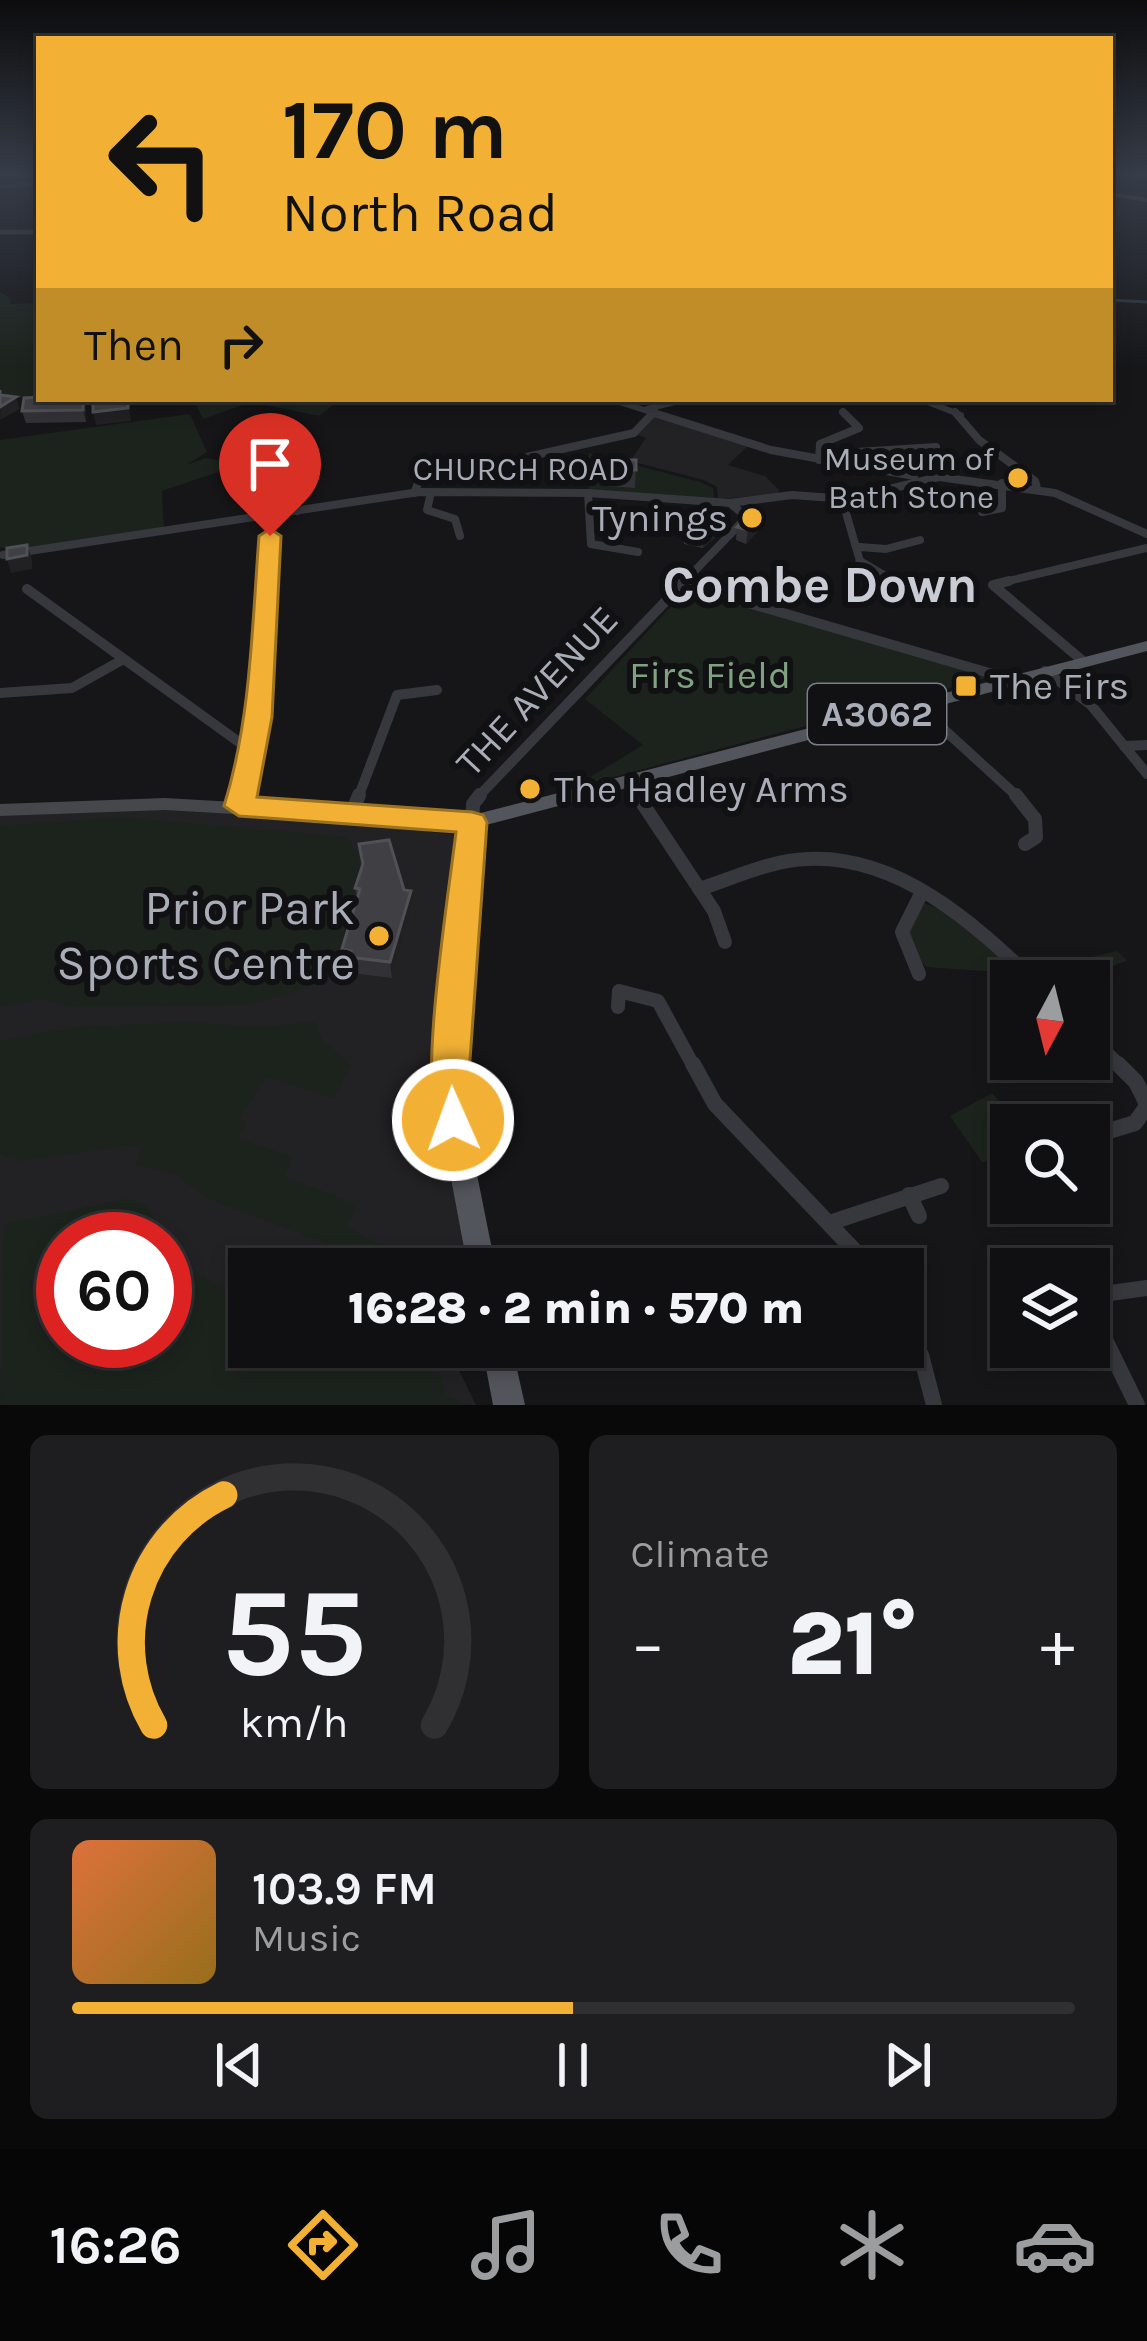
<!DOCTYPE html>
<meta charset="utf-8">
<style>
:root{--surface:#101012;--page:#1e1e20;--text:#f1f3f6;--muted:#9c9d9f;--line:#303032;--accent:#f2b134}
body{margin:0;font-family:Karla,sans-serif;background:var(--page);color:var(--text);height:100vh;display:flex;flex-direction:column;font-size:45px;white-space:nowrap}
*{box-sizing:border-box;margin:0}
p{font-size:39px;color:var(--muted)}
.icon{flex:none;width:66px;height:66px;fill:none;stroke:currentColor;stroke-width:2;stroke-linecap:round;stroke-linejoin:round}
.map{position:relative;height:1405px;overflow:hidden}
.side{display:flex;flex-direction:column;gap:30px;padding:30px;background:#09090a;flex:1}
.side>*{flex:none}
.hud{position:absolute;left:36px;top:36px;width:1077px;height:366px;border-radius:0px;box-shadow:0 6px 18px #0003,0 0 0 3px var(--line);background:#f2b134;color:#111;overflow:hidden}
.needle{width:78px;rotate:187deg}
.fabs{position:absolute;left:990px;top:960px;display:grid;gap:24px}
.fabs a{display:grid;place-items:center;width:120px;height:120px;border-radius:0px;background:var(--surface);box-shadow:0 6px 18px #0003,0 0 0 3px var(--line);font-size:60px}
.speed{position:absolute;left:36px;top:1212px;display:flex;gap:24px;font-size:60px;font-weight:700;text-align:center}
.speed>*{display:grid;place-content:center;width:156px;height:156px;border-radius:50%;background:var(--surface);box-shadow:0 6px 18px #0003,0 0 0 3px var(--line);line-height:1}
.speed .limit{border:18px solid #d22;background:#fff;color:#111}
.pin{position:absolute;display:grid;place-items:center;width:102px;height:102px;color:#fff;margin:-123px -51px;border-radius:50% 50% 50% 0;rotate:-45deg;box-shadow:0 0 12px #0007}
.pin .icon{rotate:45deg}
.me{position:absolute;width:132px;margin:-66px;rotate:358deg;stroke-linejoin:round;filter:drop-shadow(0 0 9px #0008)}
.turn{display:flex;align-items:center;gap:42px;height:252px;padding:0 48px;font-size:54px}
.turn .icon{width:156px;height:156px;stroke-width:2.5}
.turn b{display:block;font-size:84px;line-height:102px}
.then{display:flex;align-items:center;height:114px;padding:0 48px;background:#0003;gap:24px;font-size:45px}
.big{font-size:90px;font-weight:800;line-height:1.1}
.side .widget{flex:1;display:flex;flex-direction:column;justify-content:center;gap:18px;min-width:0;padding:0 42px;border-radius:18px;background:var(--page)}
.side .dial{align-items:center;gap:0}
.dial svg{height:312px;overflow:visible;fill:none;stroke:var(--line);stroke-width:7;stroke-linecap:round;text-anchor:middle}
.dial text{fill:var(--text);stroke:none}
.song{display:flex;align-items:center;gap:36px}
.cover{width:144px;height:144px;border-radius:18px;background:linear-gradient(135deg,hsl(20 70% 55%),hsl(40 70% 35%))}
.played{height:12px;border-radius:6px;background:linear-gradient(90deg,var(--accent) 50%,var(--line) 50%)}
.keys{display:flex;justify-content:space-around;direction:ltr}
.heat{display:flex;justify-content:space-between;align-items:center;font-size:66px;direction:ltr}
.side .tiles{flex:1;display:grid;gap:30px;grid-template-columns:1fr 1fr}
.widget:last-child{grid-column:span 2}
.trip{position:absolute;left:228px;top:1248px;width:696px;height:120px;border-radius:0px;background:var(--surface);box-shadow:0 6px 18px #0003,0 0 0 3px var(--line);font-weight:800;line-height:120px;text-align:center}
.tabs{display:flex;height:192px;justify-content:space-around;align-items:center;background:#060607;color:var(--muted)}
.tabs .icon{width:84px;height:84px}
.tabs .on{color:var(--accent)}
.tabs b{font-size:54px;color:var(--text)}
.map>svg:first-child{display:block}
.built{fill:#222225;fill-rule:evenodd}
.green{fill:#1c231d}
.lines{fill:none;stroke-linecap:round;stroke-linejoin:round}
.stream{stroke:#2c353c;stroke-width:3}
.street-far5{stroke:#37383d;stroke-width:4.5}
.street-far4{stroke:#37383d;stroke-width:6}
.street-far3{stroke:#37383d;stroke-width:8}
.street-far2{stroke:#37383d;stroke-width:10}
.street-far1{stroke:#37383d;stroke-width:14}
.street{stroke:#37383d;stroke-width:16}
.secondary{fill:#45474d;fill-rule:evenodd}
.primary{fill:#53555c;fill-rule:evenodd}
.wall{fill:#323236}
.shaded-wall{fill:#212124}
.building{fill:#3f3f44;stroke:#4f5156;stroke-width:3}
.route{fill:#f2b134;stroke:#9d7322;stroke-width:3}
.poi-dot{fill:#f2b134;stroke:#111113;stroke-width:4.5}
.labels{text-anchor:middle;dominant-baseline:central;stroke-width:12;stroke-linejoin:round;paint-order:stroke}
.far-poi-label{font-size:33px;fill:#a8adb8;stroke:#111113;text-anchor:end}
.far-street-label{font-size:33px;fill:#a8adb8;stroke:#111113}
.shield{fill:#111113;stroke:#7b7e86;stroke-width:3}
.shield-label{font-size:36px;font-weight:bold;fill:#a8adb8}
.poi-label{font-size:39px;fill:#a8adb8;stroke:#111113;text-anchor:start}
.park-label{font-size:39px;fill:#7fa381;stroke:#111113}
.street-label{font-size:39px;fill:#a8adb8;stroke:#111113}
.near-poi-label{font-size:48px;fill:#a8adb8;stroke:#111113;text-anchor:end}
.district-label{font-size:51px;font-weight:bold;fill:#c9ccd4;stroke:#111113}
</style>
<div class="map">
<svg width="1147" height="1405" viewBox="0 0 1147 1405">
<rect width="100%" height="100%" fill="#161618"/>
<!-- built -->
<g class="built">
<path d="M656,415l93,30 -21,20 37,11 14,14 -1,4 -60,5 -1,-12 -13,-7 -74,-19 16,-23 -8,-3z"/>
<path d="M139,809l154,6 172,21 -14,104 19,329h-221v78h222l-15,17 20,41h-187l-289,-10v-579zM63,1239h102v102h-102z"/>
</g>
<!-- green -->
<g class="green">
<path d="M0,292l11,7 -1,5 29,-1v93l-39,4z"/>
<path d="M193,399h148l-22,17 -68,-14 -48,17z"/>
<path d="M190,414l17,38 -21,13 20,-7 16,3 -4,11 -56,19 2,39 -150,21 -14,-4v-107z"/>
<path d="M589,453l111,29 13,6 1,10 -125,-8z"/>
<path d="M687,589l307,87 -407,108 -3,-3 59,-36 -58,-46z"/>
<path d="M117,817l231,20 11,20 2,30 -24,67 -36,36 -54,15 -174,2 -32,-8 -41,8v-181z"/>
<path d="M924,903l20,8 66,53 1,9 -85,-6 -10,-10 -11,-36z"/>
<path d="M1117,951l10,10c-30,9 -68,31 -94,10z"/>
<path d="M187,1022l68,5 60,-5 7,18 29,24 -17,34 -68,-21 -26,42 7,3 -9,16 54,19 -7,20 73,28 -11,21 43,25 17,18h-27l-23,-14 -151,-57 -29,-23 -41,-11 7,-20 -126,17 -17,-7v-113l73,-14z"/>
<path d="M992,1093l29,32h-10v30l-29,7 -32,-46z"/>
<path d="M125,1199l18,4 13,18v18h-93v102h102v-79l84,34v51h122l70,28 4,19 22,11h-467l4,-181z"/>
</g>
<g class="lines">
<!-- stream -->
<path class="stream" d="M1110,300l37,2"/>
<!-- street-far5 -->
<g class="street-far5">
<path d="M1114,173l33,5"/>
<path d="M0,187l39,-4"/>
<path d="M0,232h39"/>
</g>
<!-- street-far4 -->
<g class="street-far4">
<path d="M342,399h36"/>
<path d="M610,399l50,16"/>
<path d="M920,399l41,16"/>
<path d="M647,409l39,-10"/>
<path d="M651,415l4,-4"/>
</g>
<!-- street-far3 -->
<g class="street-far3">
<path d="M651,412l120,38 143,26"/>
<path d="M955,412l24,28 56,41 2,7"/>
<path d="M252,434l20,31 -6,26 31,20"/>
<path d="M819,460l1,-16 39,-16 -16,-16"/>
<path d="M851,465l6,-13 79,-5"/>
<path d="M431,492l-4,18 28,9 5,17"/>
<path d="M414,493l5,-12 215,-48 20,-21"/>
<path d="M588,493l3,51 47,8"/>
<path d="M842,499l18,62 32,19"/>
<path d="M982,512l20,-4v-25"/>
<path d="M860,547l26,2 34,-9"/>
<path d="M3,555l416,-63 169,1 142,10 62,-8 56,4 91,-22 116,16 92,41"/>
<path d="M850,582l10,-21"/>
<path d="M267,584l5,-69"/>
<path d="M682,584l61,-63 1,-6 -14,-12"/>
<path d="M996,584l151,-36"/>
</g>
<!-- street-far2 -->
<g class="street-far2">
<path d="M1009,581l-16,4 91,77"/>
<path d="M680,583l330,96"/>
<path d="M27,589l227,164"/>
<path d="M1045,671l46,34 56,69"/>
<path d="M0,693l72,-5 50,-28"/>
<path d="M916,704l103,94"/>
<path d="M1124,746l23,-1"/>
<path d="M629,783l10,15"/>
<path d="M241,798l13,-45 13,-172"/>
<path d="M358,798l39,-103 40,-5"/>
<path d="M477,798l208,-217"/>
</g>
<!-- street-far1 -->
<g class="street-far1">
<path d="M637,795l77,116 11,31"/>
<path d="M1016,795l19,24 1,18 -11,7"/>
<path d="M239,806l3,-11"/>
<path d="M351,815l8,-20"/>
<path d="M472,822l1,-18 7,-9"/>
<path d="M699,889c35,-11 72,-29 109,-30 90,-4 165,63 226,122"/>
<path d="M919,974l-17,-42 20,-40"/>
<path d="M618,1007l1,-16 39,10 36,66"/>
<path d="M1089,1036l32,31"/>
</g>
<!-- street -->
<g class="street">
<path d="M693,1064l22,40 157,165"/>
<path d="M1118,1064l18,18 11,22"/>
<path d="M1089,1137l46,-14 12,-17"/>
<path d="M909,1195l10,21"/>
<path d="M832,1222l109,-36"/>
<path d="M1089,1296l58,-8"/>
<path d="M1089,1307l48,98"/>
<path d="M903,1316l18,39 13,50"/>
</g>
<!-- secondary -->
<g class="secondary">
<path d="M1110,192l37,6v4l-37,-6z"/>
<path d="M165,798l307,18 6,2 2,4 -2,4 -6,2 -307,-18 -165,6v-12z"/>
</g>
<!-- primary -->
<g class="primary">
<path d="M1147,641v10l-665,175 -19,248 3,46 30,149h-28l-28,-149 -3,-46 25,-252 3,-5z"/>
<path d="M482,1347h30l13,58h-32z"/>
</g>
</g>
<!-- wall -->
<g class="wall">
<path d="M39,399h46l1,23 -60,1 -4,-12z"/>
<path d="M611,460h25l-1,28 -25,-2z"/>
<path d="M761,516l-1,13 -14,15 -10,-4 1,-13z"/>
<path d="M683,518l38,14 -18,16 -19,-4z"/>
<path d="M355,888l49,2 9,17 -21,71 -41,-5 -1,-7 -5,-1 -3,-16 15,-49z"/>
</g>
<!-- shaded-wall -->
<g class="shaded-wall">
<path d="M1,390l4,12 11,-5 4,12 -20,11z"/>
<path d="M83,399h2l1,5v18l-3,-12z"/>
<path d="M128,400l3,21 -35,4 -3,-13z"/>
<path d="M723,514l-2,18 -18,16 1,-18z"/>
<path d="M761,516l-1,13 -14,15 2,-14z"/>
<path d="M27,545l5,14v10l-21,4 -4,-14z"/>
<path d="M411,891l2,16 -21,71 -2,-16z"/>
</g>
<!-- building -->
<g class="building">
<path d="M0,390v5l16,2 -16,10z"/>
<path d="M39,397v2h44v11l-61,1 2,-13z"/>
<path d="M128,400v8l-35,4v-9z"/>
<path d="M611,460h25v10l-26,-1z"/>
<path d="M710,509l13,5 -11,11 -8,5 -19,-4 7,-4 -9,-4z"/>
<path d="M750,513l11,3 -13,14 -11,-3z"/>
<path d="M27,545v10l-20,4v-11z"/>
<path d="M389,840l15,50 7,1 -21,71 -42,-5 3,-6 -9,-2 18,-60 -5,-1 8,-24 -4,-20z"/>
</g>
<!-- sky -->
<linearGradient id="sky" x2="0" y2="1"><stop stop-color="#0c0c0d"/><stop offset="0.47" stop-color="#363c48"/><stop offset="1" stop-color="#363c48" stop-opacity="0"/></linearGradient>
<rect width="1147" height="370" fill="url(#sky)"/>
<!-- route -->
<path class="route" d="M270,529l11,7 -9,181 -15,80 215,15 11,3 4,7 -18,252 4,46 -6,13 -14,5 -14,-5c-22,-47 10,-240 17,-301l-217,-16 -15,-10c27,-87 28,-179 35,-270z"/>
<!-- markers -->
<g class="poi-dot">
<circle cx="1018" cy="478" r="12"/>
<circle cx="752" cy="518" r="12"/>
<rect x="954" y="674" width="24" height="24" rx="6"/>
<circle cx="530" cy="789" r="12"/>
<circle cx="379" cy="936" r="12"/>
</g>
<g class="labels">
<!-- far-poi labels -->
<g class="far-poi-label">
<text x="994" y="459">Museum of<tspan x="994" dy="38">Bath Stone</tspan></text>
</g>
<!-- far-street labels -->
<g class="far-street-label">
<text x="521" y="469">CHURCH ROAD</text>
</g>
<!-- shield labels -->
<rect class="shield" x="808" y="684" width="138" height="60" rx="9"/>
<g class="shield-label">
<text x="877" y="714">A3062</text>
</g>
<!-- poi labels -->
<g class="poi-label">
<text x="728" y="518" text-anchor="end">Tynings</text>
<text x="990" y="686">The Firs</text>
<text x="554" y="789">The Hadley Arms</text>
</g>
<!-- park labels -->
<g class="park-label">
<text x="710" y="675">Firs Field</text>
</g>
<!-- street labels -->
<g class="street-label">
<text transform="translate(537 691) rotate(-47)">THE AVENUE</text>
</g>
<!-- near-poi labels -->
<g class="near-poi-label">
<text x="355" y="908">Prior Park<tspan x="355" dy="55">Sports Centre</tspan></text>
</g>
<!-- district labels -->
<g class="district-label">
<text x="820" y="585">Combe Down</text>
</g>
</g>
</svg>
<div class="fabs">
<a><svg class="needle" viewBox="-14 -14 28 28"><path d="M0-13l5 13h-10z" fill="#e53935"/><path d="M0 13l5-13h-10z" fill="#9c9d9f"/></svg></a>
<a><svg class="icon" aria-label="search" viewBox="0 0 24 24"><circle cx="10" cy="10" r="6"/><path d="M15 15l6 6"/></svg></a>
<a><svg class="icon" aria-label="layers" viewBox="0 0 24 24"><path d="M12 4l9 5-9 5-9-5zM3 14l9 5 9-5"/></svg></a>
</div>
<div class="speed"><div class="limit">60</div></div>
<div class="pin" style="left:270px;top:536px;background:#d93025"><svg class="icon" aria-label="arrive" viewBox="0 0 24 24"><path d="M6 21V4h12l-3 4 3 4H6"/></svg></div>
<svg class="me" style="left:453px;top:1120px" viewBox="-20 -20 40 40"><circle r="17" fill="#f2b134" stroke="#fff" stroke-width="3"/><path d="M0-11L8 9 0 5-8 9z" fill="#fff"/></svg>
<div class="trip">16:28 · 2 min · 570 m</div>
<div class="hud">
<div class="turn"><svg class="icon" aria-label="left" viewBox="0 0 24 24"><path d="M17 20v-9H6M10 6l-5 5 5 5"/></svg><div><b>170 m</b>North Road</div></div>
<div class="then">Then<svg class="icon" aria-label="right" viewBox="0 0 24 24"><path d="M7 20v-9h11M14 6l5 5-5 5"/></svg></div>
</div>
</div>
<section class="side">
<div class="tiles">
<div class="widget dial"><svg viewBox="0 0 100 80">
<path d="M14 69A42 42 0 1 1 86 69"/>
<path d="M14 69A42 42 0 0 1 32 10" stroke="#f2b134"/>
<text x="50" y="56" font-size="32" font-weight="700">55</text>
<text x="50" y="72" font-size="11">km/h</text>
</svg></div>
<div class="widget"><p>Climate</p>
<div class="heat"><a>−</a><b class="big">21°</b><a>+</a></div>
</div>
<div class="widget">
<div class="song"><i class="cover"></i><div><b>103.9 FM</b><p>Music</p></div></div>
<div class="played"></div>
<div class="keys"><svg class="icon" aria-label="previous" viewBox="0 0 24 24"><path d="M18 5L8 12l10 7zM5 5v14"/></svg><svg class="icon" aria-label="pause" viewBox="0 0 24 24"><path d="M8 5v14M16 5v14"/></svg><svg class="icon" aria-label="next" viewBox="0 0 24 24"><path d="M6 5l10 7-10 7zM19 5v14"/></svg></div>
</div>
</div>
</section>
<nav class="tabs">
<b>16:26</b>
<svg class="icon on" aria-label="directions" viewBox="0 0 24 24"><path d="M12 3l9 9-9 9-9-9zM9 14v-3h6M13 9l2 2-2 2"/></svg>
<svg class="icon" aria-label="music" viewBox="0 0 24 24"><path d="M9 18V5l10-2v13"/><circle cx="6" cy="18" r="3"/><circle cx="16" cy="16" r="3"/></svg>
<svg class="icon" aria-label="phone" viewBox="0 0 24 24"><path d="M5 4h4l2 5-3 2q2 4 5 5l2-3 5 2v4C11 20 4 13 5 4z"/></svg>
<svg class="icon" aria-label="climate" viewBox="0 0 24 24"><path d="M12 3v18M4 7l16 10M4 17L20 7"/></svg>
<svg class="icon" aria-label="car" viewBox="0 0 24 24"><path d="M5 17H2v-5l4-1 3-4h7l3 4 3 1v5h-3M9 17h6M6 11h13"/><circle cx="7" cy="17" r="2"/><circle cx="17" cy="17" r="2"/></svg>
</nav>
